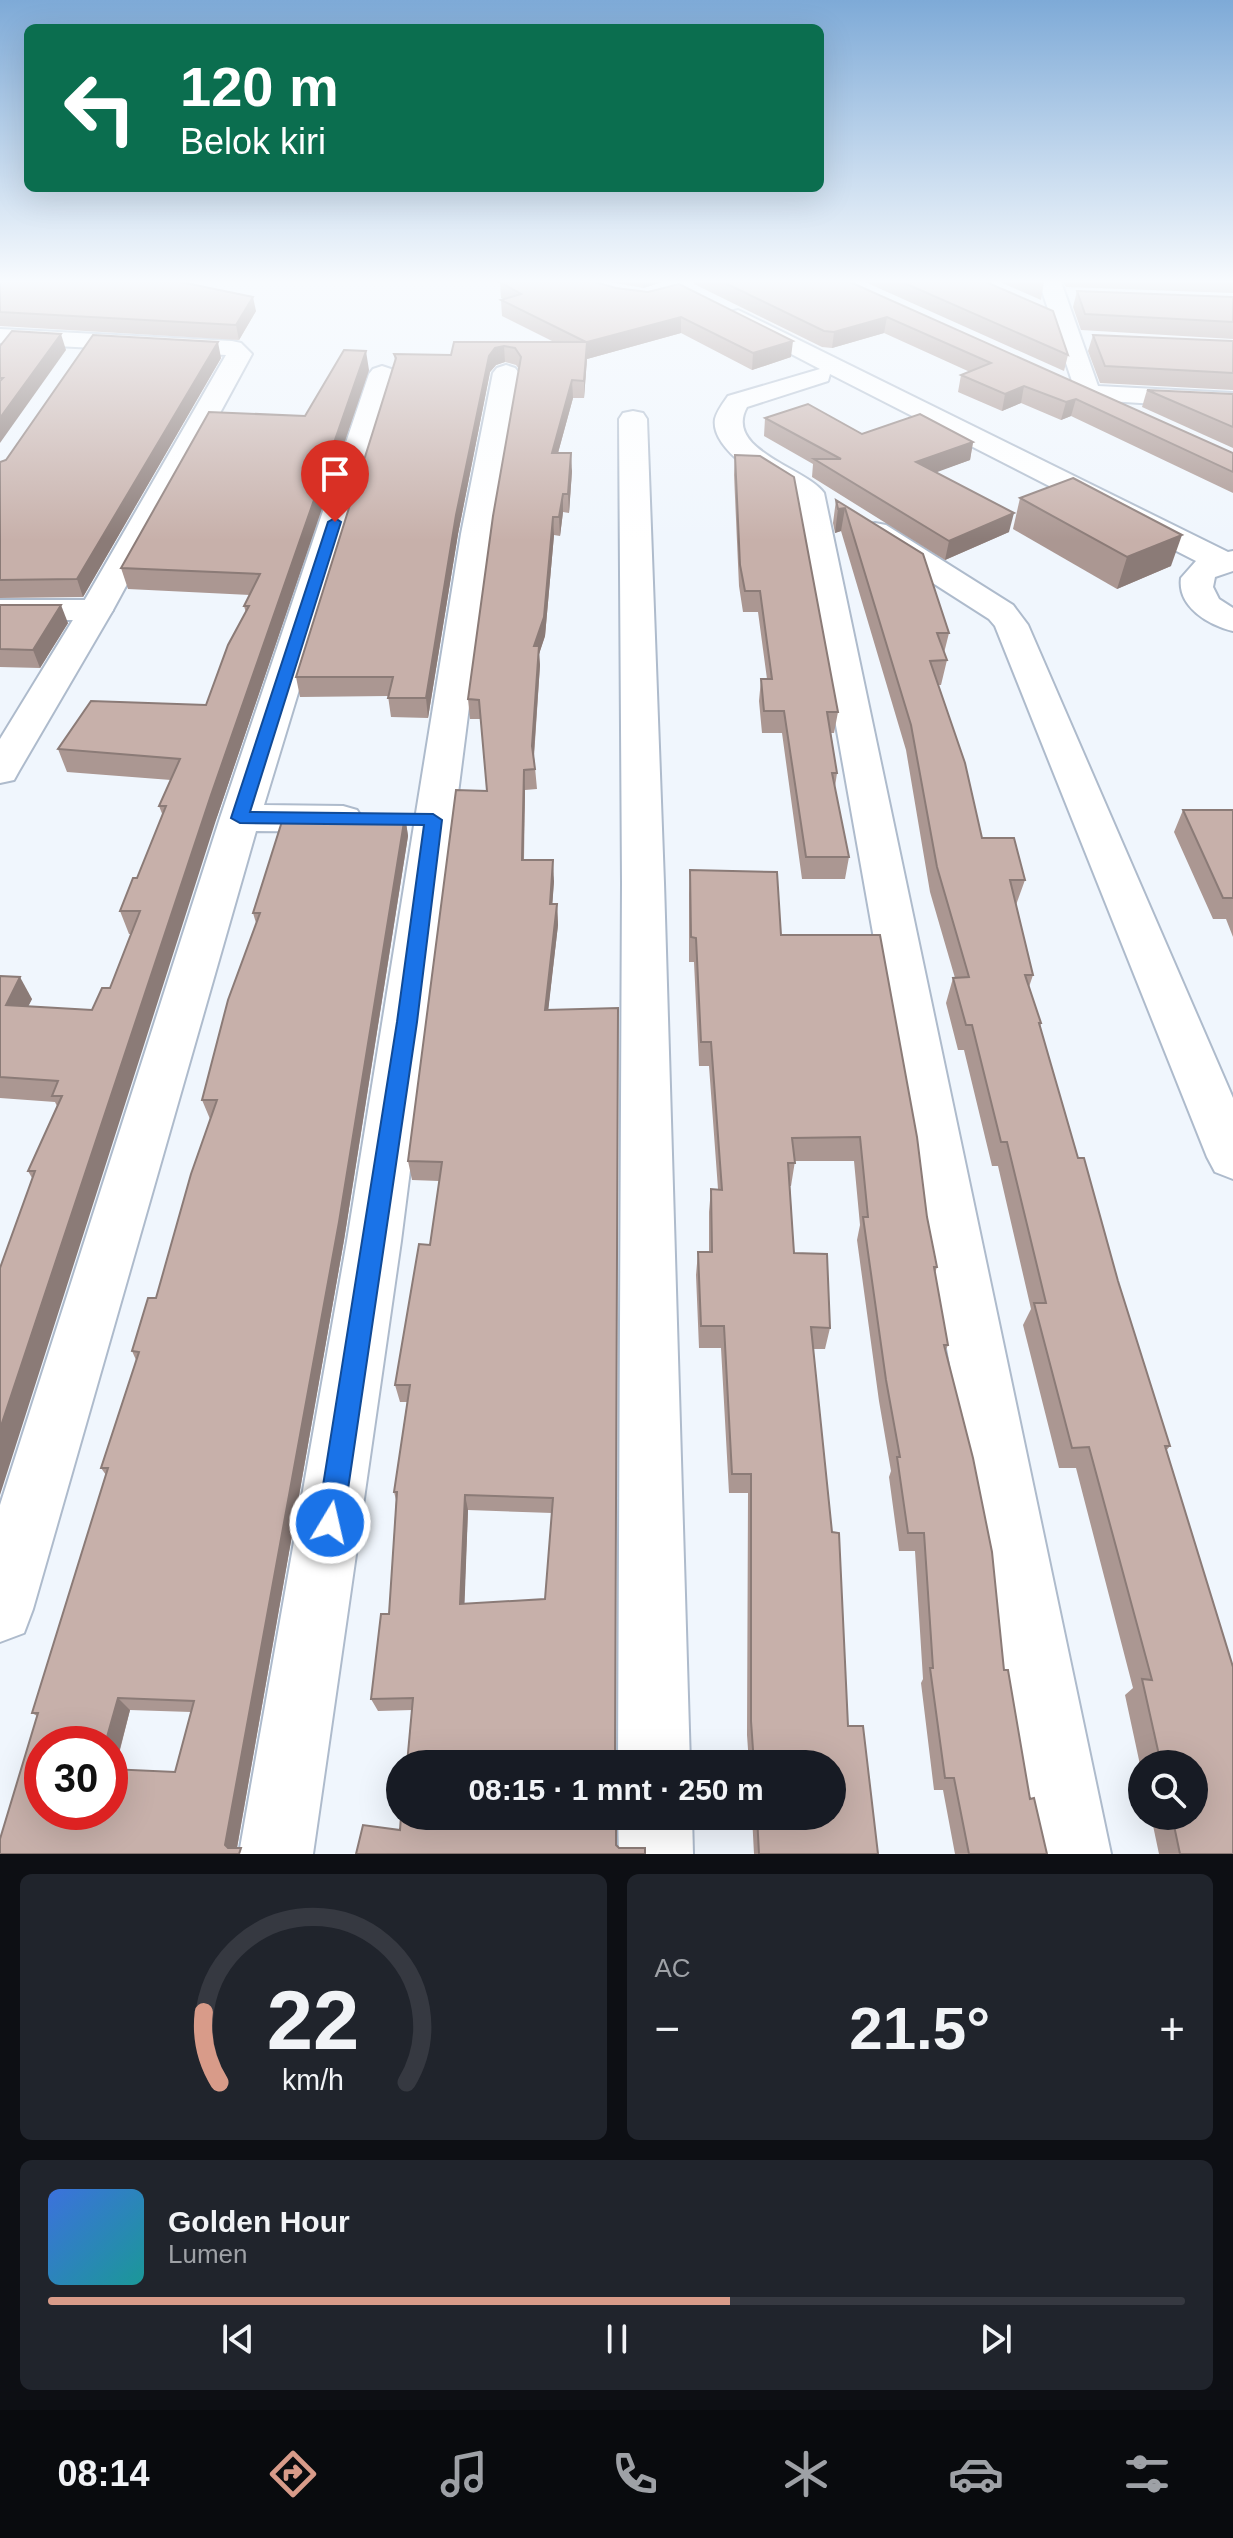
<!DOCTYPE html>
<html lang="id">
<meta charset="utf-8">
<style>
:root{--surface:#171b24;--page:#20242c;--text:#f1f3f6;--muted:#9ea1a6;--line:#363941;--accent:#d89b89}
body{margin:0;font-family:Arial,sans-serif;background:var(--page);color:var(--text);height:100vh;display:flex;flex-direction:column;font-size:30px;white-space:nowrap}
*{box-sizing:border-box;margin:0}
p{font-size:26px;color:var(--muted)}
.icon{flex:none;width:44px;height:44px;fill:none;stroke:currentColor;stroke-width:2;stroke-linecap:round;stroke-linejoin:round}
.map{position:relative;height:1854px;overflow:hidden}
.drawer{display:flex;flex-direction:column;gap:20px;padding:20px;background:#0d0f14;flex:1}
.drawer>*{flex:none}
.hud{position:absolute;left:24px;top:24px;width:800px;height:168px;border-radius:12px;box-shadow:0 8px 32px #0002;background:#0b6e4f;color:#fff;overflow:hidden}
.controls{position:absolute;left:1128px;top:1750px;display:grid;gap:16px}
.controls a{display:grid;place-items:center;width:80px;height:80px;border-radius:50%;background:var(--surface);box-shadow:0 8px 32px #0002;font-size:40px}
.speed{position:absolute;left:24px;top:1726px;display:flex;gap:16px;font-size:40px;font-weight:700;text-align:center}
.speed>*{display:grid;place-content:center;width:104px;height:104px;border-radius:50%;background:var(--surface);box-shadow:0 8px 32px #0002;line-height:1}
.speed .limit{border:12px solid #d22;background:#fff;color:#111}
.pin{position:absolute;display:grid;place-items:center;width:68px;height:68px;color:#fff;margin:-82px -34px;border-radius:50% 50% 50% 0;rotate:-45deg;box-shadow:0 0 8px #0007}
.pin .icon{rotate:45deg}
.me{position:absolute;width:88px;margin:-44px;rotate:9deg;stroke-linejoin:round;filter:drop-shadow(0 0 6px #0008)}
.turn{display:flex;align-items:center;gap:28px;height:168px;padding:0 24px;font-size:36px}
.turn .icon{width:104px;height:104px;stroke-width:2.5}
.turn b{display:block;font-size:56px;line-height:68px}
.big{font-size:60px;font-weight:600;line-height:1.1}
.drawer .card{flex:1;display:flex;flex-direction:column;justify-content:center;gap:12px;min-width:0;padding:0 28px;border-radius:12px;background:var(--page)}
.drawer .dial{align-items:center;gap:0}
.dial svg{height:208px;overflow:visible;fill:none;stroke:var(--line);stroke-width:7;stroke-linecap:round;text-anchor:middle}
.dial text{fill:var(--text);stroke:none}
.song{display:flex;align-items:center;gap:24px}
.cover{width:96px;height:96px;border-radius:12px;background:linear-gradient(135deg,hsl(220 70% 55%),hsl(180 70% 35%))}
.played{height:8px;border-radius:4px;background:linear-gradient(90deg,var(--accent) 60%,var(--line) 60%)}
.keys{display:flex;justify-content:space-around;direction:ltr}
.heat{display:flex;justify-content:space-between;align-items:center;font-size:44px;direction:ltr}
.drawer .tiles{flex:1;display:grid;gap:20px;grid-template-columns:1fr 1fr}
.card:last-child{grid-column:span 2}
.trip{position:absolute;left:386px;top:1750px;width:460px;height:80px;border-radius:40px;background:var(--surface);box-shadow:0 8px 32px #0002;font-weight:600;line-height:80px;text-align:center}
.tab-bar{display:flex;height:128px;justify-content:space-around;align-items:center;background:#090b0e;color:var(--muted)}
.tab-bar .icon{width:56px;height:56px}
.tab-bar .active{color:var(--accent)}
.tab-bar b{font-size:36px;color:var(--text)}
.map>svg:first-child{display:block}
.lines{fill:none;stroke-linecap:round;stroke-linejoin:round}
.minor-casing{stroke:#aebbcc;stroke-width:4}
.tertiary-casing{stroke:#aebbcc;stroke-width:4}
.minor{fill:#fff;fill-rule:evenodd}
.tertiary{fill:#fff;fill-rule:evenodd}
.wall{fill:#ab9792;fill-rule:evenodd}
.shaded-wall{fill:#8b7b77}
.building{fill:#c7b0aa;stroke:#8b7b77;stroke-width:2;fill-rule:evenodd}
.route{fill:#1a73e8;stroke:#114b97;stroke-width:2}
</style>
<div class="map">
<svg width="1233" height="1854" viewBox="0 0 1233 1854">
<rect width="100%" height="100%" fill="#f0f6fd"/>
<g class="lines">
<defs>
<g id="minor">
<path d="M1039,282h22l37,104 135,7v16l-155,-10z"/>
<path d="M738,310l490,242 5,-1v20l-18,6 -2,10 6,12 14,9v23c-24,-6 -56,-24 -52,-53l15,-17 -366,-187 -2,7 -81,26c-24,43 59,61 77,86l287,1361h-74l-242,-1359c-25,-10 -85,-45 -80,-76 2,-8 8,-16 13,-23l92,-27 -90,-47 -4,-5 4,-5z"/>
<path d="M506,365l9,3 4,5 -28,161 -90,707 -88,613h-74l108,-613 114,-707 32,-161 4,-5z"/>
<path d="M382,366l9,3 4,5 -131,431 79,1 14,4 6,9 -6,9 -14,4 -87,-1 -223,778 -9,24 -24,9v-137l220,-687 149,-444 4,-5z"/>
<path d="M633,411l10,2 4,6 17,464 26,881h-72l4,-881 -3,-464 4,-6z"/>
<path d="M875,523l11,2 127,80 15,20 205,473v81l-18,-7 -8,-15 -212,-531 -6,-7 -125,-80 -4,-7 4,-7z"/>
<path d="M0,600h96l12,3 5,7 -5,7 -12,3h-96z"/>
<path d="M618,1816h74l1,38h-74z"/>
</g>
<path id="tertiary" d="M0,329l232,12 9,2 11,11 -139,256 -94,161 -5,9 -14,3v-44l79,-129 147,-255 -226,-12z"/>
</defs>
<!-- minor casing -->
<use href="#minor" class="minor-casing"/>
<!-- tertiary casing -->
<use href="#tertiary" class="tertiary-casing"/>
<!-- minor -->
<use href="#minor" class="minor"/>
<!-- tertiary -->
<use href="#tertiary" class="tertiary"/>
</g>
<!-- wall -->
<g class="wall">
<path d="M0,282l256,29 -17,29 -239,-14z"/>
<path d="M500,282h95l196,75 -39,13 -71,-37 -94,26 -3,39h-11l-15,55 14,18 -3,42 -6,-1 -3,24 -6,-1 -9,101 -6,18 1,11 -6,92 3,32 -12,1 -1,70 30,21 -2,23h5l1,21 -10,85 67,743 3,3 20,8 -226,-54 -34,1 -7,-12 18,-85 7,-114 -2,-8 13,-90h-7l-5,-17 35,-140 9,-64 -27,-1 -4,-19 79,-370 -6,-72h-11l-2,-20 51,-330 -3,-4 -11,-3 -9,3 -6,7 -32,162 -30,184 -37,-1 -3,-21 -88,1 -4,-20 99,-316 -1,-7 57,1 3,-13h100l-52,-26 -1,-16 3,-1 -3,-1zM468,1510l84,3 -7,86 -81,5z"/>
<path d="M609,282h54l-20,6z"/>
<path d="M693,282h157l383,171v40l-162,-77 -10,4 -40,-17 -19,8 -44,-19 3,-17 9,-3 -86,-39 -52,15 -10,-1 -128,-63z"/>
<path d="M865,282h121l82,73 -4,16z"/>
<path d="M1000,282h44l-3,18z"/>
<path d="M1063,282h170v11l-167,-6z"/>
<path d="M1077,291l156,6v42l-152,-9 -8,-23z"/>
<path d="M1093,335l140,6v49l-133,-7 -12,-32z"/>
<path d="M221,358l-138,239 -83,1v-136z"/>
<path d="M369,370l-152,447 -185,361 -4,-7 29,-65 -2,-4 -55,-4v-122l32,23 -4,7 64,4 18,-22 21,-54h-2l-9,-23 17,-33 26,-62 -4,-10 12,-26 -104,-8 -9,-23 148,-44 40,-92 -2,-7 6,-11 -122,-6 -7,-21 184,-152z"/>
<path d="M1147,390l86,4v54l-91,-41z"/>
<path d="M765,418l97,16 111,8 -3,18 -35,12 74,60 -64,28 -133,-83 1,-13 -49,-28z"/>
<path d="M735,455l103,257 -4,21h-3l6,40 -2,14 14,70 -4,22h-43l-20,-146h-20l-3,-32 2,-22h6l-9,-67h-15l-4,-26 -5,-111z"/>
<path d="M1020,498l151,68 -54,23 -104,-60z"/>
<path d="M836,500l87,54 26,79 -5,20 3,7 -6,25h-3l44,153 43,42 -9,25 17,70 -4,12 12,36 -1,4 38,131 92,288 -4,5 67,403h-74l-8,-38h43v-52h-52v10l-17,-79 8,-7 -57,-220h-17l-36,-143 8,-16 -33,-143h-6l-28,-116h-6l-12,-47 7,-25h2l-25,-86 -24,-142 -65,-219 -6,2 -2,-10z"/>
<path d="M0,605l68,18 -28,45 -40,-1z"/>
<path d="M1183,810h50v127l-7,-18h-13l-39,-87z"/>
<path d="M405,816l3,20 -64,404 -107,608 -237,6 37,-138 -5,-3 74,-238 -5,-7 35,-108 -4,-9 24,-53 54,-179 -8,-19 54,-177 -3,-10zM130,1710l61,2 -16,60 -60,-2z"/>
<path d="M690,870l91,65 146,282 10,50 -2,6 13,72 -3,7 59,318 26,129 17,55h-92l-12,-64h-9l-13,-107 2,-4 -8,-128h-16l-10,-74 2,-6 -12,-70 -22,-161 3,-15 -6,-64h-59l-4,25h-1l4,67 36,75 -5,21h-12l35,377 30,128h-124l-2,-38h80v-52h-83l-2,-29 1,-242h-19l-8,-145h-22l-3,-73 2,-23h11v-40l2,-23h7l-9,-123h-10l-5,-104h-5v-68z"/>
</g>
<!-- shaded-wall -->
<g class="shaded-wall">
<path d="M643,282h20l-20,6z"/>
<path d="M253,297l3,14 -17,29 -3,-15z"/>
<path d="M681,317v16l-94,26 -3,39v-17l3,-39z"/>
<path d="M887,317l-3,16 -52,15 2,-16z"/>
<path d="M61,334l5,16 -66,93v-25z"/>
<path d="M793,341l-2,16 -39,13 1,-17z"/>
<path d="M218,342l3,16 -138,239 -6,-18z"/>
<path d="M504,346l1,16 -9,3 -6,7 -32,162 -30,184 -2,-20 30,-183 33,-159 6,-8z"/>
<path d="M366,351l3,19 -152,447 -217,678v-66l211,-634z"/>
<path d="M572,380l1,18 -20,73 -1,-18z"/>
<path d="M1024,386l-3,17 -19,8 3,-17z"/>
<path d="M1076,399l-5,17 -10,4 5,-18z"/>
<path d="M973,442l-3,18 -57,21 3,-19z"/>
<path d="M571,453l1,18 -3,42 -1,-19z"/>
<path d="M563,494v18l-3,24 -1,-19z"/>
<path d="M845,508l-4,23 -6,2 3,-24z"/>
<path d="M1014,513l-5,19 -64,28 4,-19z"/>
<path d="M553,517l1,18 -9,101 -6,18 1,11 -7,101 -1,-20 2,-100z"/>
<path d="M1182,535l-11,31 -54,23 10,-32z"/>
<path d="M61,605l7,18 -28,45 -7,-18z"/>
<path d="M524,770l1,20 -2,90 -1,-20z"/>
<path d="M405,816l3,20 -64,404 -108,613 -11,-8z"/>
<path d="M553,860l1,21 -3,43 -1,-20z"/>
<path d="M557,904l1,21 -12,105 -1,-20z"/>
<path d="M20,977l12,22 -14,28 -12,-22z"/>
<path d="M465,1495l3,15 -4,108 -4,-14z"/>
<path d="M118,1698l12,12 -18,69 -2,-1v-34h-5z"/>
</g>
<!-- building -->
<g class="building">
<path d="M0,282h181l72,15 -17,28 -236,-13z"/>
<path d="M500,282h95l21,6 32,4 31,-8 114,57 -40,12 -72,-36 -94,25 -3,39 -12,-1 -20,73h19l-3,41h-5l-4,23h-6l-9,100 -10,29h5l-7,100 3,23 -11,1 -2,90h31l-3,44h7l-12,106 73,-2 -3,745 3,3h20v8h-231l6,-66 -42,1 10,-85h8l8,-122h-3l16,-107h-15l24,-141 11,1 12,-83 -34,-1 48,-371 31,1 -8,-91 -11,-1 25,-183 28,-159 -6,-9 -11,-2 -9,2 -6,8 -33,159 -30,183h-38l5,-21h-97l100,-319 -2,-4 57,1 3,-13h132l-85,-42 20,-6zM465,1495l88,3 -8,101 -85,5z"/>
<path d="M723,282h127l383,171v19l-157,-73 -10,3 -42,-16 -19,8 -44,-19 30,-12 -104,-46 -53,15 -10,-1z"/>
<path d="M902,282h84l67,29 15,44z"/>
<path d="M1077,291l156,6v25l-148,-8z"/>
<path d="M12,331l49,3 -61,84v-37l3,-3h-3v-32z"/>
<path d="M93,335l125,7 -141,237 -77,1v-118l6,-2z"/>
<path d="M1093,335l140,6v32l-128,-7z"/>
<path d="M344,350l22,1 -155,444 -211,634v-161l35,-97h-7l34,-75h-10l6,-15 -58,-4v-101l20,1 -14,28 86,5 10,-22h8l30,-77h-20l13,-33h4l29,-72h-7l21,-47 -122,-10 33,-48 115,4 22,-60 21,-39h-5l16,-32 -139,-6 88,-156 96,4z"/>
<path d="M1147,390l86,4v33z"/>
<path d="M808,404l54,30 58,-20 53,28 -57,20 98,51 -65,28 -135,-82h27l-76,-41z"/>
<path d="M735,455l25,1 34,21 44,235h-11l10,61h-5l17,84h-43l-22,-146h-20l-3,-32h11l-12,-88h-15l-5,-26z"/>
<path d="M1073,478l109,57 -55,22 -107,-59z"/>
<path d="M836,500l87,54 26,79h-12l10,27 -17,1 35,102 17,75h32l11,42h-15l23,95h-8l16,48h-2l39,135h6l34,123 52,165h-5l68,221v187h-53l-8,-38h22v-52h-33l-19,-85 10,1 -63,-233 -17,1 -38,-145h12l-39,-161h-6l-29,-117h-6l-13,-47 16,-1 -32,-110 -26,-142 -66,-217 -7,1z"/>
<path d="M0,605h61l-28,45 -33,-1z"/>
<path d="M1183,810h50v88h-10z"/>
<path d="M284,815l121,1 -66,406 -114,623 3,3h13l-2,6h-239v-15l38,-126h-6l76,-245h-7l38,-116 -7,-1 16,-53h8l35,-124 26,-74h-15l26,-100 32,-87h-7zM118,1698l76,3 -19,71 -65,-3v43h-68v-68h63z"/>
<path d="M690,870l87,2 4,63h99l37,202 10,80 10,50h-3l14,78h-4l29,113 19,94 12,118h4l22,129 4,-1 13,56h-78l-15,-76h-9l-15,-110h3l-9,-135h-16l-11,-76h3l-14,-77 -23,-163h5l-8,-80 -68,1 3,25h-7l6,90 33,1 3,74 -19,-1 21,205 7,1 9,193h15l15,128h-119l-2,-38h75v-52h-78l-3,-43v-247h-19l-8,-148h-23l-3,-74h14l-1,-63 11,1 -11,-148h-10l-5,-104 -5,-1z"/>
<path d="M401,1816h215v29l3,3h26v6h-289l7,-29 37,5z"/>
</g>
<!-- sky -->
<linearGradient id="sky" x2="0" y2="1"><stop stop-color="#7eaad7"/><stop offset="0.52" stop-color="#f8fbfe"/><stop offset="1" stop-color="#f8fbfe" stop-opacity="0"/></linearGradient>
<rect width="1233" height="541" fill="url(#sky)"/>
<!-- route -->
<path class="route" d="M335,518l6,4 -91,290 183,2 9,6 -25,202 -74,501 -3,9 -10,4 -9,-4 -4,-9 80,-501 27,-197 -184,-2 -9,-5 97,-296z"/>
</svg>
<div class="controls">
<a><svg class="icon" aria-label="search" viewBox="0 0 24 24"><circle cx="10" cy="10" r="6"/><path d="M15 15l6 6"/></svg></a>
</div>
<div class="speed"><div class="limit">30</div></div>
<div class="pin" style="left:335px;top:522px;background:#d93025"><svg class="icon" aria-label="arrive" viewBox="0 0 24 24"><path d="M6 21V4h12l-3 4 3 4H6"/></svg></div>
<svg class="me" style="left:330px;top:1523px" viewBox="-20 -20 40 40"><circle r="17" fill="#1a73e8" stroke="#fff" stroke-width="3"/><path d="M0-11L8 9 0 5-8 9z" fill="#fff"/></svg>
<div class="trip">08:15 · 1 mnt · 250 m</div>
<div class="hud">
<div class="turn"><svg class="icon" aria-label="left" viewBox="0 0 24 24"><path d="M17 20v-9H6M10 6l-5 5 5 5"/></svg><div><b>120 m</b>Belok kiri</div></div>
</div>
</div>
<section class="drawer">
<div class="tiles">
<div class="card dial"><svg viewBox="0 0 100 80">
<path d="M14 69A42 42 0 1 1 86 69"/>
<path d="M14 69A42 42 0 0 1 8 42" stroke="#d89b89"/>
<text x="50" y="56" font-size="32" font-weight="700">22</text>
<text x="50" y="72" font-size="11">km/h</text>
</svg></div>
<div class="card"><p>AC</p>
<div class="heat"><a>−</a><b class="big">21.5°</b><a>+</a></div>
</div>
<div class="card">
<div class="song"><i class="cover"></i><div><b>Golden Hour</b><p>Lumen</p></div></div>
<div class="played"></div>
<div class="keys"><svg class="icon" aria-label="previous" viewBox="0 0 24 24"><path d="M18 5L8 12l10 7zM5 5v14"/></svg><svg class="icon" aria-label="pause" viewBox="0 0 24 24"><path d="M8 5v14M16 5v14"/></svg><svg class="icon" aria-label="next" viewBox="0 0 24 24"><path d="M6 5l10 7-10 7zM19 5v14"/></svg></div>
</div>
</div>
</section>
<nav class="tab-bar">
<b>08:14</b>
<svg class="icon active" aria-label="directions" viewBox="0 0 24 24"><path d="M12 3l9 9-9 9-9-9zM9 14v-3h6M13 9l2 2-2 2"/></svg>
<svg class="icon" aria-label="music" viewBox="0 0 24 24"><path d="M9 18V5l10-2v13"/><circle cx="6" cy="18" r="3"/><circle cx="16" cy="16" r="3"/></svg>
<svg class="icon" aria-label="phone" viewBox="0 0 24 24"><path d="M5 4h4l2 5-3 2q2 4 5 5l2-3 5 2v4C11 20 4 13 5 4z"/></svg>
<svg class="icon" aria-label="climate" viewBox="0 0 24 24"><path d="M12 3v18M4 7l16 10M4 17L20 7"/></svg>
<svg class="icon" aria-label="car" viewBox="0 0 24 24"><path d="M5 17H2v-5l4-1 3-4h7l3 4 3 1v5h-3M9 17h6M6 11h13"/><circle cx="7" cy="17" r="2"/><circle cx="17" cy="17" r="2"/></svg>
<svg class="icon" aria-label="filters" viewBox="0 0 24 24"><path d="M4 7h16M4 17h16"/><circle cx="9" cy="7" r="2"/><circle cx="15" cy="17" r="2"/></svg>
</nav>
